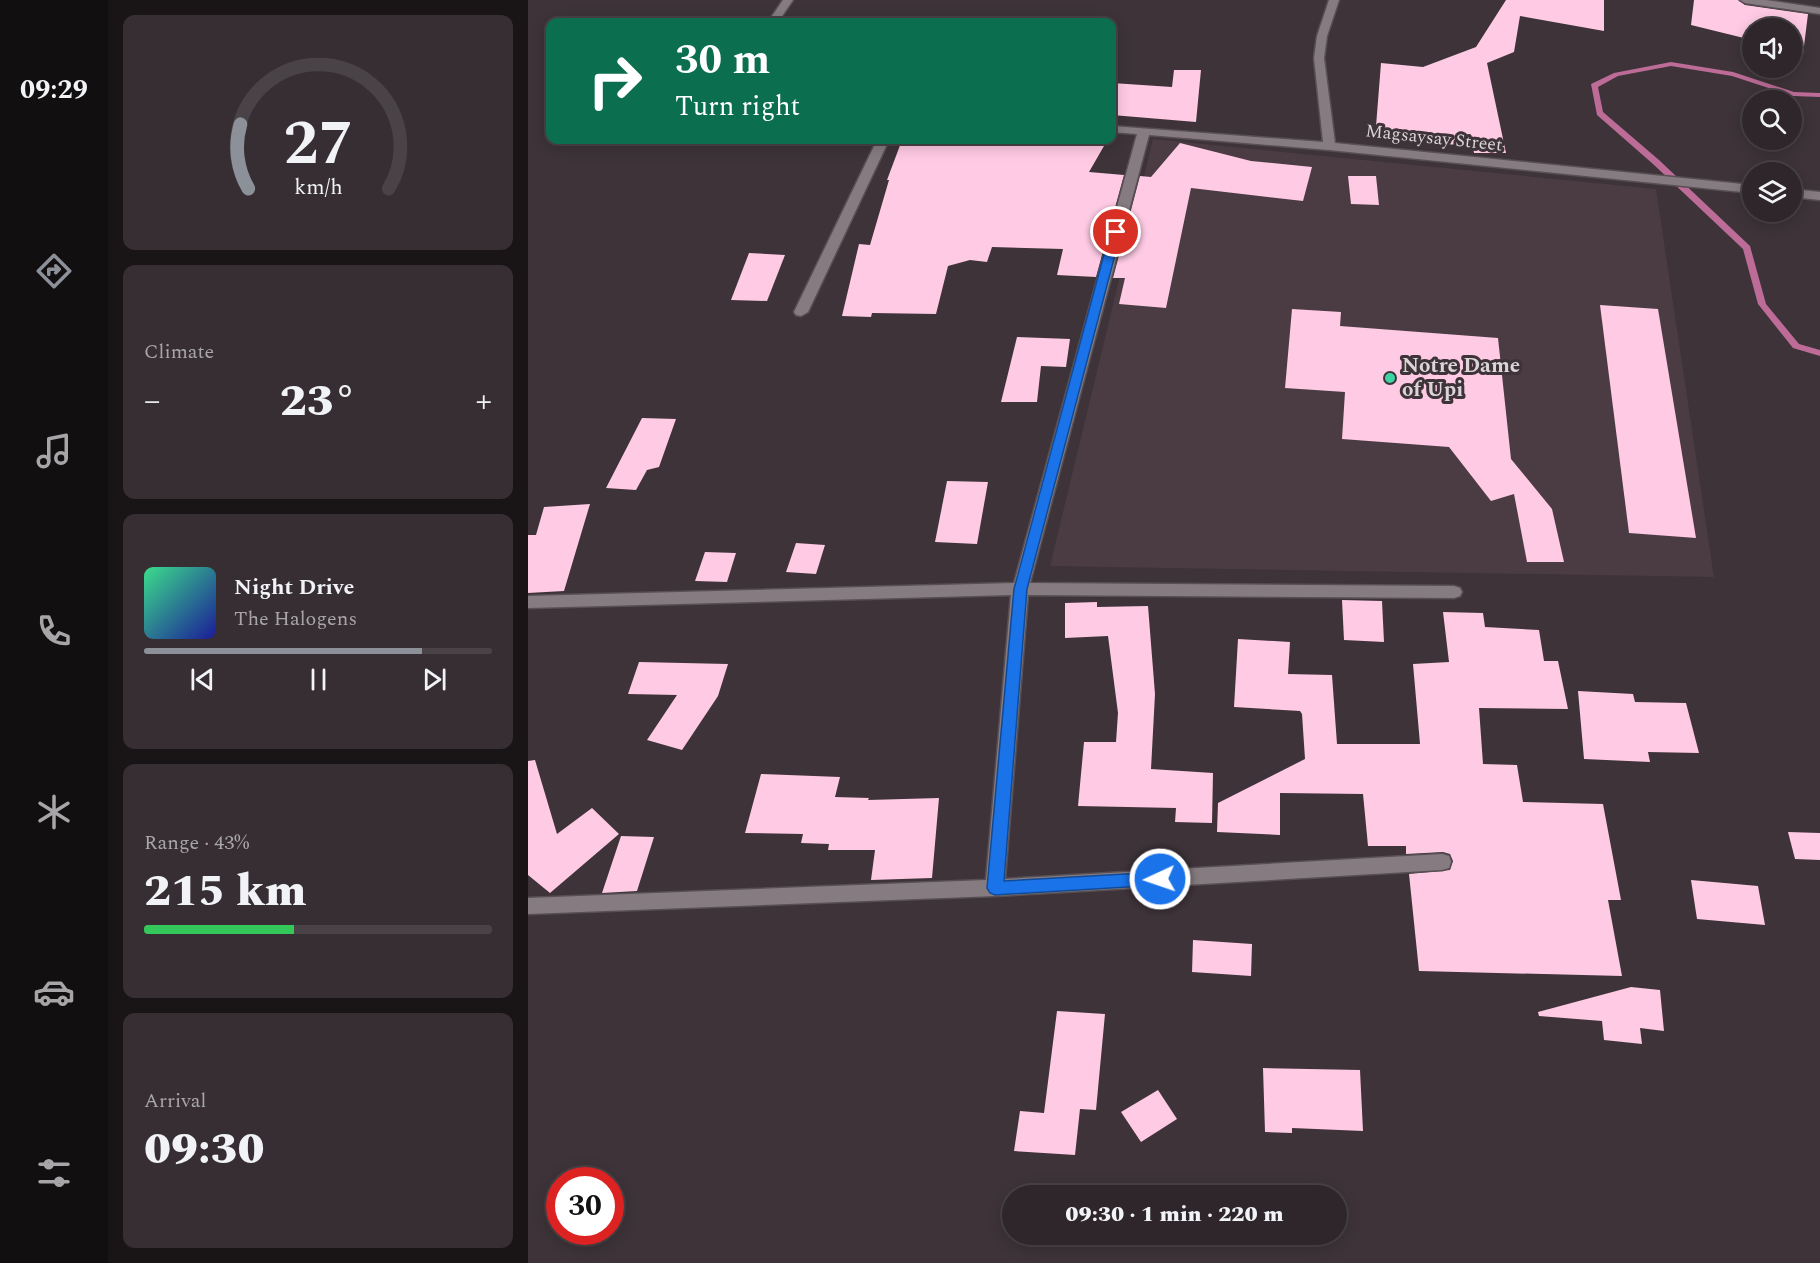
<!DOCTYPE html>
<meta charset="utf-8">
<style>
:root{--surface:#2e262a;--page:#362e32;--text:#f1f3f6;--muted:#a7a5a8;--line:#494347;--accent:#8c9099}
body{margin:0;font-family:Spectral,serif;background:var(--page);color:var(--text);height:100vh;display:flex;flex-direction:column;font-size:22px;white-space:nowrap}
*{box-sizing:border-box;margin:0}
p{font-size:20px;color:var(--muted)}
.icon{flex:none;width:33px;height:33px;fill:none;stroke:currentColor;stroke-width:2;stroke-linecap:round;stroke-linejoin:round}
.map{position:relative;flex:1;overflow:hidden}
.panel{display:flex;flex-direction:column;gap:15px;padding:15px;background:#191517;width:420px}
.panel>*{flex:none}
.guide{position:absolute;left:18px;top:18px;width:570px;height:126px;border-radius:12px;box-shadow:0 3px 15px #0003,0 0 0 2px var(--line);background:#0b6e4f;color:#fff;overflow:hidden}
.tools{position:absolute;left:1214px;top:18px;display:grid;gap:12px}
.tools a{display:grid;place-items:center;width:60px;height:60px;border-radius:50%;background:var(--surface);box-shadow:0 3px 15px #0003,0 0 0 2px var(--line);font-size:30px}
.speed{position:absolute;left:18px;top:1167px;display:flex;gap:12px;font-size:30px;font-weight:700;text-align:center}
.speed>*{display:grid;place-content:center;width:78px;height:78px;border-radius:50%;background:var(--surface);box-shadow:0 3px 15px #0003,0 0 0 2px var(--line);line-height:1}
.speed .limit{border:9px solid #d22;background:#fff;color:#111}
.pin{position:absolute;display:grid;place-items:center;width:51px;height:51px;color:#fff;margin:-26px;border:3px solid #fff;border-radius:50%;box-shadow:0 2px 6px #0007}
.me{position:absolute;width:66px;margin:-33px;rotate:267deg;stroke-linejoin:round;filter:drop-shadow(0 0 4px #0008)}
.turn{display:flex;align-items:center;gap:21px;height:126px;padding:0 30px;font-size:27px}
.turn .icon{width:78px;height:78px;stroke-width:2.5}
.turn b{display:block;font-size:42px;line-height:51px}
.big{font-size:45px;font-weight:800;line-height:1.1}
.panel .card{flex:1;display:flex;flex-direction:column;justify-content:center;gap:9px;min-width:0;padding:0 21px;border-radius:12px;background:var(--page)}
.panel .dial{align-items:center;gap:0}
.dial svg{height:156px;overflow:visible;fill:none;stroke:var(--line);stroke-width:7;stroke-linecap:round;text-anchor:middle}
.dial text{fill:var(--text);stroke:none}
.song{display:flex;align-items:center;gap:18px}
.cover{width:72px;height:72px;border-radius:9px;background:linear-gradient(135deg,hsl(150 70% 55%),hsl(240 70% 35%))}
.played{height:6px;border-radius:3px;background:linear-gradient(90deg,var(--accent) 80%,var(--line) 80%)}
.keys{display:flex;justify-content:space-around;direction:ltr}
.heat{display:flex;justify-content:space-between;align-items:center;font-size:33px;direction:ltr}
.charge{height:9px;border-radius:4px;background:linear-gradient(90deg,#34c759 43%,var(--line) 0)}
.trip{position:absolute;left:474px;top:1185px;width:345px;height:60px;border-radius:30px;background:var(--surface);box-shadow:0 3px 15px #0003,0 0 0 2px var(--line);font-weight:800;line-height:60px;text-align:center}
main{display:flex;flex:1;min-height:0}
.menu{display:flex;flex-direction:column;width:108px;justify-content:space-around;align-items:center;background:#120f11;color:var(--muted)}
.menu .icon{width:42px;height:42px}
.menu .selected{color:var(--accent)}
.menu b{font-size:27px;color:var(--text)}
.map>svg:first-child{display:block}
.built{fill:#4b3b43}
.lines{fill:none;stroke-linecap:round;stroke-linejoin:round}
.stream{fill:#bc6c97;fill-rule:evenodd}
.building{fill:#fecae4}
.minor-casing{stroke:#574f53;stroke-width:3}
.minor{fill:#867b80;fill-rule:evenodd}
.route{fill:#1a73e8;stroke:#114b97;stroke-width:1.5}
.poi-dot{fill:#3cd4a4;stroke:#3d3338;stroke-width:2}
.labels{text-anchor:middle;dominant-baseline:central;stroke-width:6;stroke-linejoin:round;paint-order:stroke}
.far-street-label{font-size:18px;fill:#dbd5d7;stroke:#3d3338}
.poi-label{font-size:21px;font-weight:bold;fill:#dbd5d7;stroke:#3d3338;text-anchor:start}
</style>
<main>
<nav class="menu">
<b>09:29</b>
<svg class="icon selected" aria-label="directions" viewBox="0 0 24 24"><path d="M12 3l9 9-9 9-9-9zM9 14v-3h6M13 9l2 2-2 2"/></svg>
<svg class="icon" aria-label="music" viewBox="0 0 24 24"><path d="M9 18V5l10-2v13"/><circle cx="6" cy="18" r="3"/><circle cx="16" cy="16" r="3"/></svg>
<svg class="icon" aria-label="phone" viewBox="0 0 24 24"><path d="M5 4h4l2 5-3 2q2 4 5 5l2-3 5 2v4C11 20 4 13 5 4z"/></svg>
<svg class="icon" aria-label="climate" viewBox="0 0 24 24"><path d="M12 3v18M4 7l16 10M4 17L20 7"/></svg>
<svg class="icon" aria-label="car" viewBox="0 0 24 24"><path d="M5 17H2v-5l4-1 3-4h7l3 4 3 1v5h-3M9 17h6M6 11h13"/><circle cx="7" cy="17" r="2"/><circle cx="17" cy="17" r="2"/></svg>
<svg class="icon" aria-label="filters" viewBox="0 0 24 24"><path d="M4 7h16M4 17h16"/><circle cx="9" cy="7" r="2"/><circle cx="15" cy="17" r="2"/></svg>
</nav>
<section class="panel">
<div class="card dial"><svg viewBox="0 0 100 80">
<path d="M14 69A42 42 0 1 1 86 69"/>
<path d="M14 69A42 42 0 0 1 10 36" stroke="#8c9099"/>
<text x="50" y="56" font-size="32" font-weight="700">27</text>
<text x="50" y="72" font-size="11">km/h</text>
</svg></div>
<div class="card"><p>Climate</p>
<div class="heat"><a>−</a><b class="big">23°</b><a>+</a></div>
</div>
<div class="card">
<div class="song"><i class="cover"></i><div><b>Night Drive</b><p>The Halogens</p></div></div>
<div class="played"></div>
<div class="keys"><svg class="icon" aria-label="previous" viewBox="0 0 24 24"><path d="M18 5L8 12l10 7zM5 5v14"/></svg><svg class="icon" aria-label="pause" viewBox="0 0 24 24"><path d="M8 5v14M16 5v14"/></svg><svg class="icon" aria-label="next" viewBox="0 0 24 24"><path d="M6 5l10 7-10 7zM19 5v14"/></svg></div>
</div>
<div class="card"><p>Range · 43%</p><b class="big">215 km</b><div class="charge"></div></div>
<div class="card"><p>Arrival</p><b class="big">09:30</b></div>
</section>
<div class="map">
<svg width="1292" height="1263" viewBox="0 0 1292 1263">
<rect width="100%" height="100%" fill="#3d3338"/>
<!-- built -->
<path class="built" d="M625,139l503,50 58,388 -664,-11z"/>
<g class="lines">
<!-- stream -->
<path class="stream" d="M1143,62l62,10 61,20 26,1v4l-27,-1 -61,-20 -61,-10 -53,10 -20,11 5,25 56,48 91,86 16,58 33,40 21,6v6l-27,-8 -35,-44 -15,-55 -90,-85 -56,-49 -6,-31 23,-11z"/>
</g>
<!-- building -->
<g class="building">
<path d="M978,0h98v31l-84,-15 -6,36 -27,11 19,90h-32l-1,-7 -98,-7 6,-76 42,4 53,-20z"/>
<path d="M1166,0h44l7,5 63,9 -5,40 -12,-5v-21h-39v12l-61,-15z"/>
<path d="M646,70h27l-5,52 -84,-7v-32l60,4z"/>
<path d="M374,140h157l45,6 -15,26 35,3 -28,102 -39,-2 6,-26 -71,-2 -5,15 -17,-2 -22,6 -12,48 -64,-1 -1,4 -29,-1 17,-72 11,1 19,-65h-2z"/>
<path d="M652,143l71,18 61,6 -9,34 -112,-13 -25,120 -47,-4 6,-26h-12l27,-102 11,1z"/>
<path d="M820,176h28l3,29 -28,-1z"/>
<path d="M221,253l36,2 -18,46 -36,-1z"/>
<path d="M1072,305l58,4 38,229 -67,-5z"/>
<path d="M764,309l49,3 -1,14 158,12 13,121 41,50 12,53h-37l-13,-68 -23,7 -42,-54 -107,-8 3,-47 -60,-4z"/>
<path d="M489,337l53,2 -4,28 -25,-1 -4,36h-36z"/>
<path d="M114,418l34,1 -17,48 -12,3 -11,20 -30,-2z"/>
<path d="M419,481l41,1 -11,62 -42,-2z"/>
<path d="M62,504l-26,87 -36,2v-58h8l8,-28z"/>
<path d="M268,543l29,2 -9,29 -30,-2z"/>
<path d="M177,552l31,1 -9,29 -32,-1z"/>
<path d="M814,600l40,1 2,41 -40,-2z"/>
<path d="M569,602v5l51,-1 7,88 -4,75 62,4 -1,50 -37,-1 1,-14 -98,-2 6,-64h32l2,-29 -10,-77 -43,2v-35z"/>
<path d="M915,612l40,1 2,14 54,3 5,31h14l10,48 -89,-1 4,56 34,1 6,37 80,2 18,96h-13l14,76 -203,-5 -10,-97 41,-4 3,-9 -3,-7 -7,-2 -37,2v-8h-38l-5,-52 -83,-1v42l-63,-3 1,-29 87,-44 -3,-45 -2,-3 -66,-4 4,-68 52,3 -2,32 44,1 5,69h83l-7,-80 36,-2z"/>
<path d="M111,662l89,2 -10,32 -36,54 -35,-10 30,-45 -49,-1z"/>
<path d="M1050,691l55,3 2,8 51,1 13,50 -51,-1 2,10 -66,-3z"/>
<path d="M7,760l22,74 35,-26 27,26 -69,59 -22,-18v-114z"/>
<path d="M233,774l79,3 -5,20 34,1 -1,2 71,-2 -7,80 -61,2 4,-30h-47l1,-6 -28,-1 2,-9 -58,-1z"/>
<path d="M1260,832l32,1v27l-25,-1z"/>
<path d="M93,836l33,1 -17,54 -35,2z"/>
<path d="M1163,880l67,6 7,39 -68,-6z"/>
<path d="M665,940l59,4 -1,32 -59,-4z"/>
<path d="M1103,987l29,3 4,41 -24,-3 2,16 -38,-4 -2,-19 -63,-5 -1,-4z"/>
<path d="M529,1011l48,3 -9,96 -16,-1 -5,46 -61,-4 6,-40 24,2z"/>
<path d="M735,1068l97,2 3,61 -71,-3v5l-27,-1z"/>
<path d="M630,1090l19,29 -36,23 -20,-30z"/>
</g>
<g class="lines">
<defs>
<g id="minor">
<path d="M255,0h10l-15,22h-10z"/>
<path d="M801,0h10l-12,36 -3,22 11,85 417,42v8l-423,-43 -180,-15 -119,448 424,3 6,2 2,4 -2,4 -6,2 -426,-3 -23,284 437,-25 7,2 2,6 -2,6 -7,2 -447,26 -467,18v-16l458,-18 25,-285 -483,13v-12l486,-13 123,-449 -25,-2v-6l211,16 -9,-84 3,-22z"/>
<path d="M1212,0h26l54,8v6l-75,-11z"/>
<path d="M349,140h12l-81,172 -7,4 -5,-1 -2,-3z"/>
<path d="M1263,189l29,3v8l-29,-3z"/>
</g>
</defs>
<!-- minor casing -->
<use href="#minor" class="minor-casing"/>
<!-- minor -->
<use href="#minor" class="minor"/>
</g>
<!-- route -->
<path class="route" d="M588,229l5,3 -94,357 -23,292 156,-9 5,2 3,5 -3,4 -5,2 -165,10 -5,-2 -3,-5 27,-299 96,-357z"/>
<!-- markers -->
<circle class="poi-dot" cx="862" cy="378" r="6"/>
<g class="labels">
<!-- far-street labels -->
<g class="far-street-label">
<text transform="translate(906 138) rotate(6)">Magsaysay Street</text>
</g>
<!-- poi labels -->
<g class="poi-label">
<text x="874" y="366">Notre Dame<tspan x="874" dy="24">of Upi</tspan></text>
</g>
</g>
</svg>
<div class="tools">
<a><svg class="icon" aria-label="sound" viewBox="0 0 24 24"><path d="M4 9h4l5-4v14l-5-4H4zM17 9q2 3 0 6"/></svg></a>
<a><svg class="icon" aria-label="search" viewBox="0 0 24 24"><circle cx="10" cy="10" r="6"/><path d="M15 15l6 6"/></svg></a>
<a><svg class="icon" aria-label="layers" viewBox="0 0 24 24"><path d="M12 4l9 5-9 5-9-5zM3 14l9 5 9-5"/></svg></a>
</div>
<div class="speed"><div class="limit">30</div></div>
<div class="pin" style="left:588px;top:232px;background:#d93025"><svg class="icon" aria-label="arrive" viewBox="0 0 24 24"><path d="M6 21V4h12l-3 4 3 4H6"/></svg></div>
<svg class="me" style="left:632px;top:879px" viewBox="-20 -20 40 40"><circle r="17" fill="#1a73e8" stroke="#fff" stroke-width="3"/><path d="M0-11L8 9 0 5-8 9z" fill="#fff"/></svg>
<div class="trip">09:30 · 1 min · 220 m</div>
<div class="guide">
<div class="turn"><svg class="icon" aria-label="right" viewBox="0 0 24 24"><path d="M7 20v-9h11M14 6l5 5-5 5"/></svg><div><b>30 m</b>Turn right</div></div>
</div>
</div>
</main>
